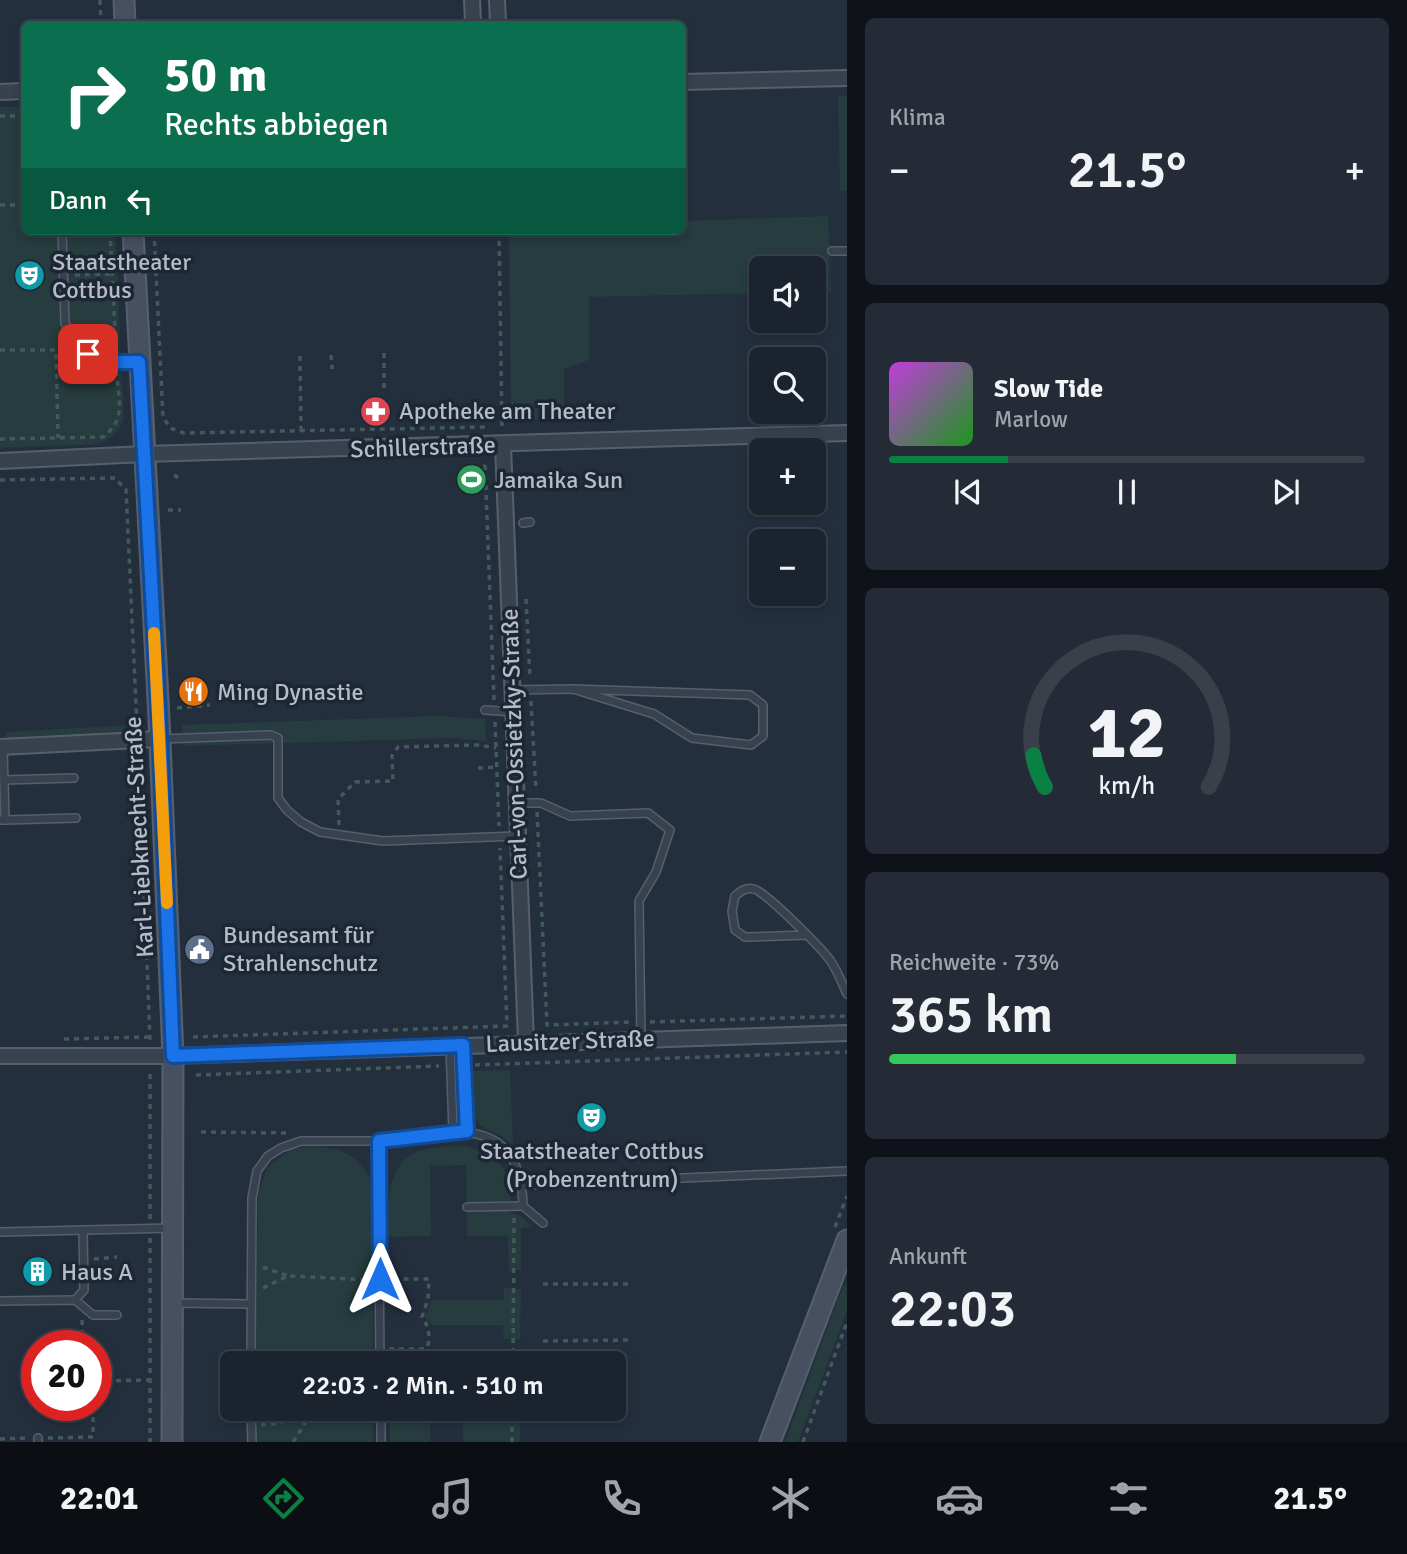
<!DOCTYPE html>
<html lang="de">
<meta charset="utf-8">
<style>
:root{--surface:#1b232e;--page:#242b36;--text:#f1f3f6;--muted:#a0a4aa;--line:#39404a;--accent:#0b8043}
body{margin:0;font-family:Signika,sans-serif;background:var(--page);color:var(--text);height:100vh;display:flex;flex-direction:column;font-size:26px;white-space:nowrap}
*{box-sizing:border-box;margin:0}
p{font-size:23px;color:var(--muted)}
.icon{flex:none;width:38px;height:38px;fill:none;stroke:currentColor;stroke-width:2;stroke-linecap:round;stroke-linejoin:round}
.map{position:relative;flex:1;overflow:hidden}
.panel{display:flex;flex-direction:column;gap:18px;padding:18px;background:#0f1319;width:560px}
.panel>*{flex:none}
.guide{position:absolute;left:21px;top:21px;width:665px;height:214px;border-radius:10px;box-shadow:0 4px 10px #0003,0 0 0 2px var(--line);background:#0b6e4f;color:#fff;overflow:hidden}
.buttons{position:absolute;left:749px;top:256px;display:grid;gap:14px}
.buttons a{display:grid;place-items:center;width:77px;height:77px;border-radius:10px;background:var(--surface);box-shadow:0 4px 10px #0003,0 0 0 2px var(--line);font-size:35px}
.speed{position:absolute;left:21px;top:1330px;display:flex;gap:14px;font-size:35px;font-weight:700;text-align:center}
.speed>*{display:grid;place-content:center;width:91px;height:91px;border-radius:50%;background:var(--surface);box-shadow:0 4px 10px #0003,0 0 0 2px var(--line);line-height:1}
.speed .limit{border:10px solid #d22;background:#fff;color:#111}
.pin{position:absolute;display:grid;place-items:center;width:60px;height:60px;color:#fff;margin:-30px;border-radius:14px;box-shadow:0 4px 10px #0006}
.me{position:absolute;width:77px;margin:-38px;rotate:0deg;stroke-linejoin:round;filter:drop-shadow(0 0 5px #0008)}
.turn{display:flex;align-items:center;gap:24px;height:147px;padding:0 28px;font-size:32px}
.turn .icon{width:91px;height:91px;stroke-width:2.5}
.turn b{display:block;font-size:49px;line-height:60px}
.then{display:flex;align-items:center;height:66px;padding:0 28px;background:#0003;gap:14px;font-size:26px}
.big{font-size:52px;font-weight:600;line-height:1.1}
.panel .widget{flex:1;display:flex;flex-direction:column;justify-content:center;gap:10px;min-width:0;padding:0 24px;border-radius:10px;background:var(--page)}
.panel .dial{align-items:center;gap:0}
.dial svg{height:182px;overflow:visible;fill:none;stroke:var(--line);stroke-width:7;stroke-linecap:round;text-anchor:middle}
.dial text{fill:var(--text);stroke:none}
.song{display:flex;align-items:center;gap:21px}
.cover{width:84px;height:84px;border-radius:10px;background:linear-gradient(135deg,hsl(290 70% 55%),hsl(120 70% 35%))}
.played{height:7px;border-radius:4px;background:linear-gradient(90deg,var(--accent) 25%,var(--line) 25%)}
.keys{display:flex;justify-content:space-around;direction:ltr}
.heat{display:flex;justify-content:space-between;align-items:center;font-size:38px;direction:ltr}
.charge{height:10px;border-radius:5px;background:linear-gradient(90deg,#34c759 73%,var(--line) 0)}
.trip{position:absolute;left:220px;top:1351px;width:406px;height:70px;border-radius:10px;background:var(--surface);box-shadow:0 4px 10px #0003,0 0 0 2px var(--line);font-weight:600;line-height:70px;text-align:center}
.dock{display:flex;height:112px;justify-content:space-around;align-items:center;background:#0b0e12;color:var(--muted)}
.dock .icon{width:49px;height:49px}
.dock .current{color:var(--accent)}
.dock b{font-size:32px;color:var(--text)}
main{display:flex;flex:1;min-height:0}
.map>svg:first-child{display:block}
.green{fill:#263c3f}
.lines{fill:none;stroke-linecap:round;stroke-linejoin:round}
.lane-casing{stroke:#565f6c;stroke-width:10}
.street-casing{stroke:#565f6c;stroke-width:18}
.secondary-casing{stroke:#565f6c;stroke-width:23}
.path{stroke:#44595c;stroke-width:3.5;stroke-dasharray:5 5;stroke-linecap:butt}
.lane{stroke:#38414e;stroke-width:7}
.street{stroke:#38414e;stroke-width:14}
.secondary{stroke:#465061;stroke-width:19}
.route-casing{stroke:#114b97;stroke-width:18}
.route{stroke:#1a73e8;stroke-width:12}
.slow{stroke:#f59e0b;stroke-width:12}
.labels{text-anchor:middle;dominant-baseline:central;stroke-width:7;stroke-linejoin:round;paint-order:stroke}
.poi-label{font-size:24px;fill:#b4bcc9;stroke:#1d2633;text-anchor:start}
.street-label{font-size:24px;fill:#b4bcc9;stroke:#1d2633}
</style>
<main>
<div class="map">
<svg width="847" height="1442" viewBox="0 0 847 1442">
<rect width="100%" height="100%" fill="#242f3e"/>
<!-- green -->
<g class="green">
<path d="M838,96h9v94l-7,1z"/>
<path d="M0,107h24v124h91l9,188c-7,14 -12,20 -27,25l-97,4z"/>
<path d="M828,216l3,76h-17v-24h-53v25l-172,4v63l-25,9v51l-53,-1 -2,-188h173l1,-10z"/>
<path d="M437,716l48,3 1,22 -35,-3 -268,8 -1,-21z"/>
<path d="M133,725l1,3 -34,9 -94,4v-9z"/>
<path d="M510,1070l3,76c-9,-10 -16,-12 -28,-18 -19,-9 -13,-39 -14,-57z"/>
<path d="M308,1146c32,1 51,8 64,37l1,180h-117l2,-169 10,-27 24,-18z"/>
<path d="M464,1146c18,4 38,13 44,32 4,10 1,24 2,35l9,2 14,12 -12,1v42l-12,1 -1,-35h-41l-1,-71 -36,1 1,70 -43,1c1,-34 -4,-78 38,-88 12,-3 26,-2 38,-3z"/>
<path d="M847,1285v26l-49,131h-13l58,-156z"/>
<path d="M504,1288l17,1 -1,50h-16l-1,-14h-71l-7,-8 7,-17h71z"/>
<rect x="256" y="1409" width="117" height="33"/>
<path d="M389,1409h41v33h-40z"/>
<rect x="463" y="1409" width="57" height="33"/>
</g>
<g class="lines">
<defs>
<g id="lane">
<path d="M62,231l3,92 8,15 8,11 24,13h34"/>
<path d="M832,251h15"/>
<path d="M523,523l7,-1"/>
<path d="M512,690l61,-1 81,25 38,24 59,7 12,-9v-31l-13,-10 -177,-6"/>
<path d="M485,710l28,2"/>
<path d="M162,739l109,-4 7,3v60l9,12 14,12 19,10 63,9 135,-5"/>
<path d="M4,780l70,-2"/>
<path d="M517,803h24l29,13 78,-3 22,17 -14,42 -17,29 2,138"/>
<path d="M0,820h5l-2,-73"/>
<path d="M5,820l71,-2"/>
<path d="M807,935l-62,2 -10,-7 -3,-19 3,-15c6,-5 11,-9 19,-7 13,4 67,59 76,71 7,10 12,23 17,34"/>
<path d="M450,1045l3,86"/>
<path d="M463,1046l4,85"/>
<path d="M378,1141c68,-9 143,-32 145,65l20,17"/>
<path d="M522,1185l325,-14"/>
<path d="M467,1207l56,-1"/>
<path d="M0,1232l172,-4"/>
<path d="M75,1300l9,-10 -1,-60"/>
<path d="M0,1301l75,-1 18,15h24"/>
<path d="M175,1303l76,1"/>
<path d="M251,1363l1,-165 5,-27 11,-15 13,-8 20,-7h77l2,222"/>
<path d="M251,1409l1,33"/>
<path d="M381,1409v33"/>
<path d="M38,1438v4"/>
</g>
<g id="street">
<path d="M472,0l1,24"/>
<path d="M497,0l1,24"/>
<path d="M682,82l165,-4"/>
<path d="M0,92l24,-1"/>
<path d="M503,445l23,597"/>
<path d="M0,461l144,-7 703,-21"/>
<path d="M0,747l160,-8"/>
<path d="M0,1056h173l674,-23"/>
</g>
<g id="secondary">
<path d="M124,0l1,24"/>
<path d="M133,231l26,487 14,338 -1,386"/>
<path d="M770,1442l77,-202"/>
</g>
</defs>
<!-- lane casing -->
<use href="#lane" class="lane-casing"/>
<!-- street casing -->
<use href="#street" class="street-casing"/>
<!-- secondary casing -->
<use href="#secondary" class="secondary-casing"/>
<!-- path -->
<g class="path">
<path d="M100,0l1,24"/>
<path d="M0,116h24"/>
<path d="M0,205h24"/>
<path d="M110,231l6,121"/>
<path d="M154,231l9,186 7,11 14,5 304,-6"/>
<path d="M499,231l3,197"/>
<path d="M75,275l37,-1"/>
<path d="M0,350h56l2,88"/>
<path d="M384,353v39"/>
<path d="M331,355l1,14"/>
<path d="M300,356l1,75"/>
<path d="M0,439l103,-2c24,-18 15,-37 14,-63"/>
<path d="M485,465l9,235"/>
<path d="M477,473l8,-8"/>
<path d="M174,475l6,4"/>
<path d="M0,480l115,-2 11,12 11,236"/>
<path d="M168,510h13"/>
<path d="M526,599l4,80"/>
<path d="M531,701l5,90"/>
<path d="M177,708l33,-3"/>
<path d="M495,722l4,104"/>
<path d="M139,755l11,286"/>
<path d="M478,768l19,-1"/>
<path d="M537,812l10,213 85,-3"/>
<path d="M339,825l-1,-26 17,-17 38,-1 -1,-25 6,-9 80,-2 18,3"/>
<path d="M650,1022l197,-6"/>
<path d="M193,1037l314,-11 -7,-178"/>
<path d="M64,1039l86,-2"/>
<path d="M475,1065l372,-13"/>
<path d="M196,1075l243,-9"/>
<path d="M201,1132l88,1"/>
<path d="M150,1219v-149"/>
<path d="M835,1227l12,-31"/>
<path d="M150,1238v204"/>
<path d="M94,1259l23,-2"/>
<path d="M263,1267l25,9"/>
<path d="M543,1284h88"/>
<path d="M263,1288l25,-12 80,4"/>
<path d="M82,1320l1,26"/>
<path d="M543,1341l88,-1"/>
<path d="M389,1349h35l4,-3c2,-12 1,-19 -6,-29l6,-18 1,-20h-39"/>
<path d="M513,1363l1,-148"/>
<path d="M96,1381l54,-1"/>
<path d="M261,1425l19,-2 30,-14"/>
<path d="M48,1438l45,-1v-32"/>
<path d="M0,1439l26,-1"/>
<path d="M293,1442l21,-33"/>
<path d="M512,1442v-33"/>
<path d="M803,1442l44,-120"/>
</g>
<!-- lane -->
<use href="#lane" class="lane"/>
<!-- street -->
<use href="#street" class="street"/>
<!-- secondary -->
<use href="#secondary" class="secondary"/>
</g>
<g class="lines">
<defs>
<path id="route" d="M88,354l17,8h34l21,377 13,317 290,-11 4,86 -88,10 1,138"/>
</defs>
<!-- route casing -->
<use href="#route" class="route-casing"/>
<!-- route -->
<use href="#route" class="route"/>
<!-- slow -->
<path class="slow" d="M154,633l13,270"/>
</g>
<!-- icons -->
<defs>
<symbol id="theatre-disc" viewBox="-11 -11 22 22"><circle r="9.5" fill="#0f9aa8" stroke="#1d2633"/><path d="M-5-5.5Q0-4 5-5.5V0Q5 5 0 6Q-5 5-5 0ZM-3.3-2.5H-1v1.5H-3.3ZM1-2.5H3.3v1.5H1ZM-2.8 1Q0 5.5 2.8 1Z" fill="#fff"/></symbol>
<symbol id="pharmacy-disc" viewBox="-11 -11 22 22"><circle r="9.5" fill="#e0444e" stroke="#1d2633"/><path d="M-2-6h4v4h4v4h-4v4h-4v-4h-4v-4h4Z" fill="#fff"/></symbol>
<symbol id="stadium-disc" viewBox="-11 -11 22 22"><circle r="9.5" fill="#2e9e5b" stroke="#1d2633"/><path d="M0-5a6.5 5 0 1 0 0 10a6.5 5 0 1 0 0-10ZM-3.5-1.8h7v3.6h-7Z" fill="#fff"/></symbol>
<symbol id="restaurant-disc" viewBox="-11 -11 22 22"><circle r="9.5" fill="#e8710a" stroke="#1d2633"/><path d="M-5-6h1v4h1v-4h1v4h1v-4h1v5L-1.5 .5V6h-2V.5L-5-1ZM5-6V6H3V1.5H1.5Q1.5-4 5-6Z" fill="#fff"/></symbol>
<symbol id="civic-disc" viewBox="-11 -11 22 22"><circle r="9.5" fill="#5c6f8a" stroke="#1d2633"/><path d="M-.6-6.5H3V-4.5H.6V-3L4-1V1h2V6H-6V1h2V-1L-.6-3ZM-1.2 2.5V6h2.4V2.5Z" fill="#fff"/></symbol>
<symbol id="building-disc" viewBox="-11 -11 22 22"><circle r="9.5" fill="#0f9aa8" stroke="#1d2633"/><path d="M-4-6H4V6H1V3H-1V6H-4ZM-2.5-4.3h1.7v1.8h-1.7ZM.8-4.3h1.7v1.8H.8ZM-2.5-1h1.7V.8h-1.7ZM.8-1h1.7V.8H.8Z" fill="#fff"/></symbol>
</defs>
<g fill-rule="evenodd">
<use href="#theatre-disc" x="12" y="258" width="35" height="35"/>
<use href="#pharmacy-disc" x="358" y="394" width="35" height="35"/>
<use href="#stadium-disc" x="454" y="462" width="35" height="35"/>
<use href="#restaurant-disc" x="176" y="674" width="35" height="35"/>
<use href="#civic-disc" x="182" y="932" width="35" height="35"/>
<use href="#theatre-disc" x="574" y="1100" width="35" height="35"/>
<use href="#building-disc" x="20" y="1254" width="35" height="35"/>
</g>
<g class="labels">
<!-- poi labels -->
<g class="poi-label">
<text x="52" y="262">Staatstheater<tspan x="52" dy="28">Cottbus</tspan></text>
<text x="399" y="411">Apotheke am Theater</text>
<text x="494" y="480">Jamaika Sun</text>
<text x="217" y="692">Ming Dynastie</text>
<text x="223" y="935">Bundesamt für<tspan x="223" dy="28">Strahlenschutz</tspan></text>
<text x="592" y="1151" text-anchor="middle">Staatstheater Cottbus<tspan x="592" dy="28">(Probenzentrum)</tspan></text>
<text x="61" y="1272">Haus A</text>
</g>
<!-- street labels -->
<g class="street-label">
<text transform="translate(423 447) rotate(-2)">Schillerstraße</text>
<text transform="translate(514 744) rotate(-92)">Carl-von-Ossietzky-Straße</text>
<text transform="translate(139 837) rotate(-93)">Karl-Liebknecht-Straße</text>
<text transform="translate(570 1041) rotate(-2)">Lausitzer Straße</text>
</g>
</g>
</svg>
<div class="buttons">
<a><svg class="icon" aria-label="sound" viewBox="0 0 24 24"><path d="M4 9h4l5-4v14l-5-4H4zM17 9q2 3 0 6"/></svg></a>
<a><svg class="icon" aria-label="search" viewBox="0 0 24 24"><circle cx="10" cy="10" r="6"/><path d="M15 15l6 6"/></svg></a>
<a>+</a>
<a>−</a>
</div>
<div class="speed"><div class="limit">20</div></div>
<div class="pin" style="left:88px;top:354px;background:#d93025"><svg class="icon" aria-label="arrive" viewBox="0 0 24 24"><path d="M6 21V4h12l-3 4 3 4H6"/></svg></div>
<svg class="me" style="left:380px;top:1279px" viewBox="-20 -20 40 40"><path d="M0-17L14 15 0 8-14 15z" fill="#1a73e8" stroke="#fff" stroke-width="4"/></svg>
<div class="trip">22:03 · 2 Min. · 510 m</div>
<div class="guide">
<div class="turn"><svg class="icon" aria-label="right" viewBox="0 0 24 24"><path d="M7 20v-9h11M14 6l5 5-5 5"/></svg><div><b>50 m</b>Rechts abbiegen</div></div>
<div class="then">Dann<svg class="icon" aria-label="left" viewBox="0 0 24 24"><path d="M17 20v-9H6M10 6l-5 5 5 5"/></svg></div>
</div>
</div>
<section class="panel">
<div class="widget"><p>Klima</p>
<div class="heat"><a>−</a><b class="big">21.5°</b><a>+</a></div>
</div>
<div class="widget">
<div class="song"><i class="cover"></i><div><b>Slow Tide</b><p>Marlow</p></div></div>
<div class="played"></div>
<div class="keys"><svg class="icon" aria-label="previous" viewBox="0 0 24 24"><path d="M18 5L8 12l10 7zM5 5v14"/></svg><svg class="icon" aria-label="pause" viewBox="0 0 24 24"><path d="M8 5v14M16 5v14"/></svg><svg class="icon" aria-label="next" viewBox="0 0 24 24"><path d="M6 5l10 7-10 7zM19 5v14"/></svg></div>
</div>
<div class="widget dial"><svg viewBox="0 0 100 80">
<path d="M14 69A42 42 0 1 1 86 69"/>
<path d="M14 69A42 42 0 0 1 9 55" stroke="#0b8043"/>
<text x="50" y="56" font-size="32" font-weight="700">12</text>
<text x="50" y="72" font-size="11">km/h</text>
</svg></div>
<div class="widget"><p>Reichweite · 73%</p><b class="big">365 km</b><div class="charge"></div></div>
<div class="widget"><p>Ankunft</p><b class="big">22:03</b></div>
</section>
</main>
<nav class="dock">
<b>22:01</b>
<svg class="icon current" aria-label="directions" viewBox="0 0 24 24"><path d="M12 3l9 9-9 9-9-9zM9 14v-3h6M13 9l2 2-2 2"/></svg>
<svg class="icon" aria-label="music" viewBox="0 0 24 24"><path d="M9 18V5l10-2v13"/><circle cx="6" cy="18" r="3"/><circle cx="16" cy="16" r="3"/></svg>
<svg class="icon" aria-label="phone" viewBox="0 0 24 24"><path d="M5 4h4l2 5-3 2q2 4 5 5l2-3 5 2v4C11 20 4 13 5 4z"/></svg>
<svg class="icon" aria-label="climate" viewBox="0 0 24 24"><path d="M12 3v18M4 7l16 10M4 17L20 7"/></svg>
<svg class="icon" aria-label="car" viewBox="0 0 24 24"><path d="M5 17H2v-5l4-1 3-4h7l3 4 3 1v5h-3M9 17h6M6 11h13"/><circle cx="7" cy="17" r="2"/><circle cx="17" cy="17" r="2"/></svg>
<svg class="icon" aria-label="filters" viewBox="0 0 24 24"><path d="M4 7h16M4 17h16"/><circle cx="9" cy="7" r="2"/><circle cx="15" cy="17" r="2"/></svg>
<b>21.5°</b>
</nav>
